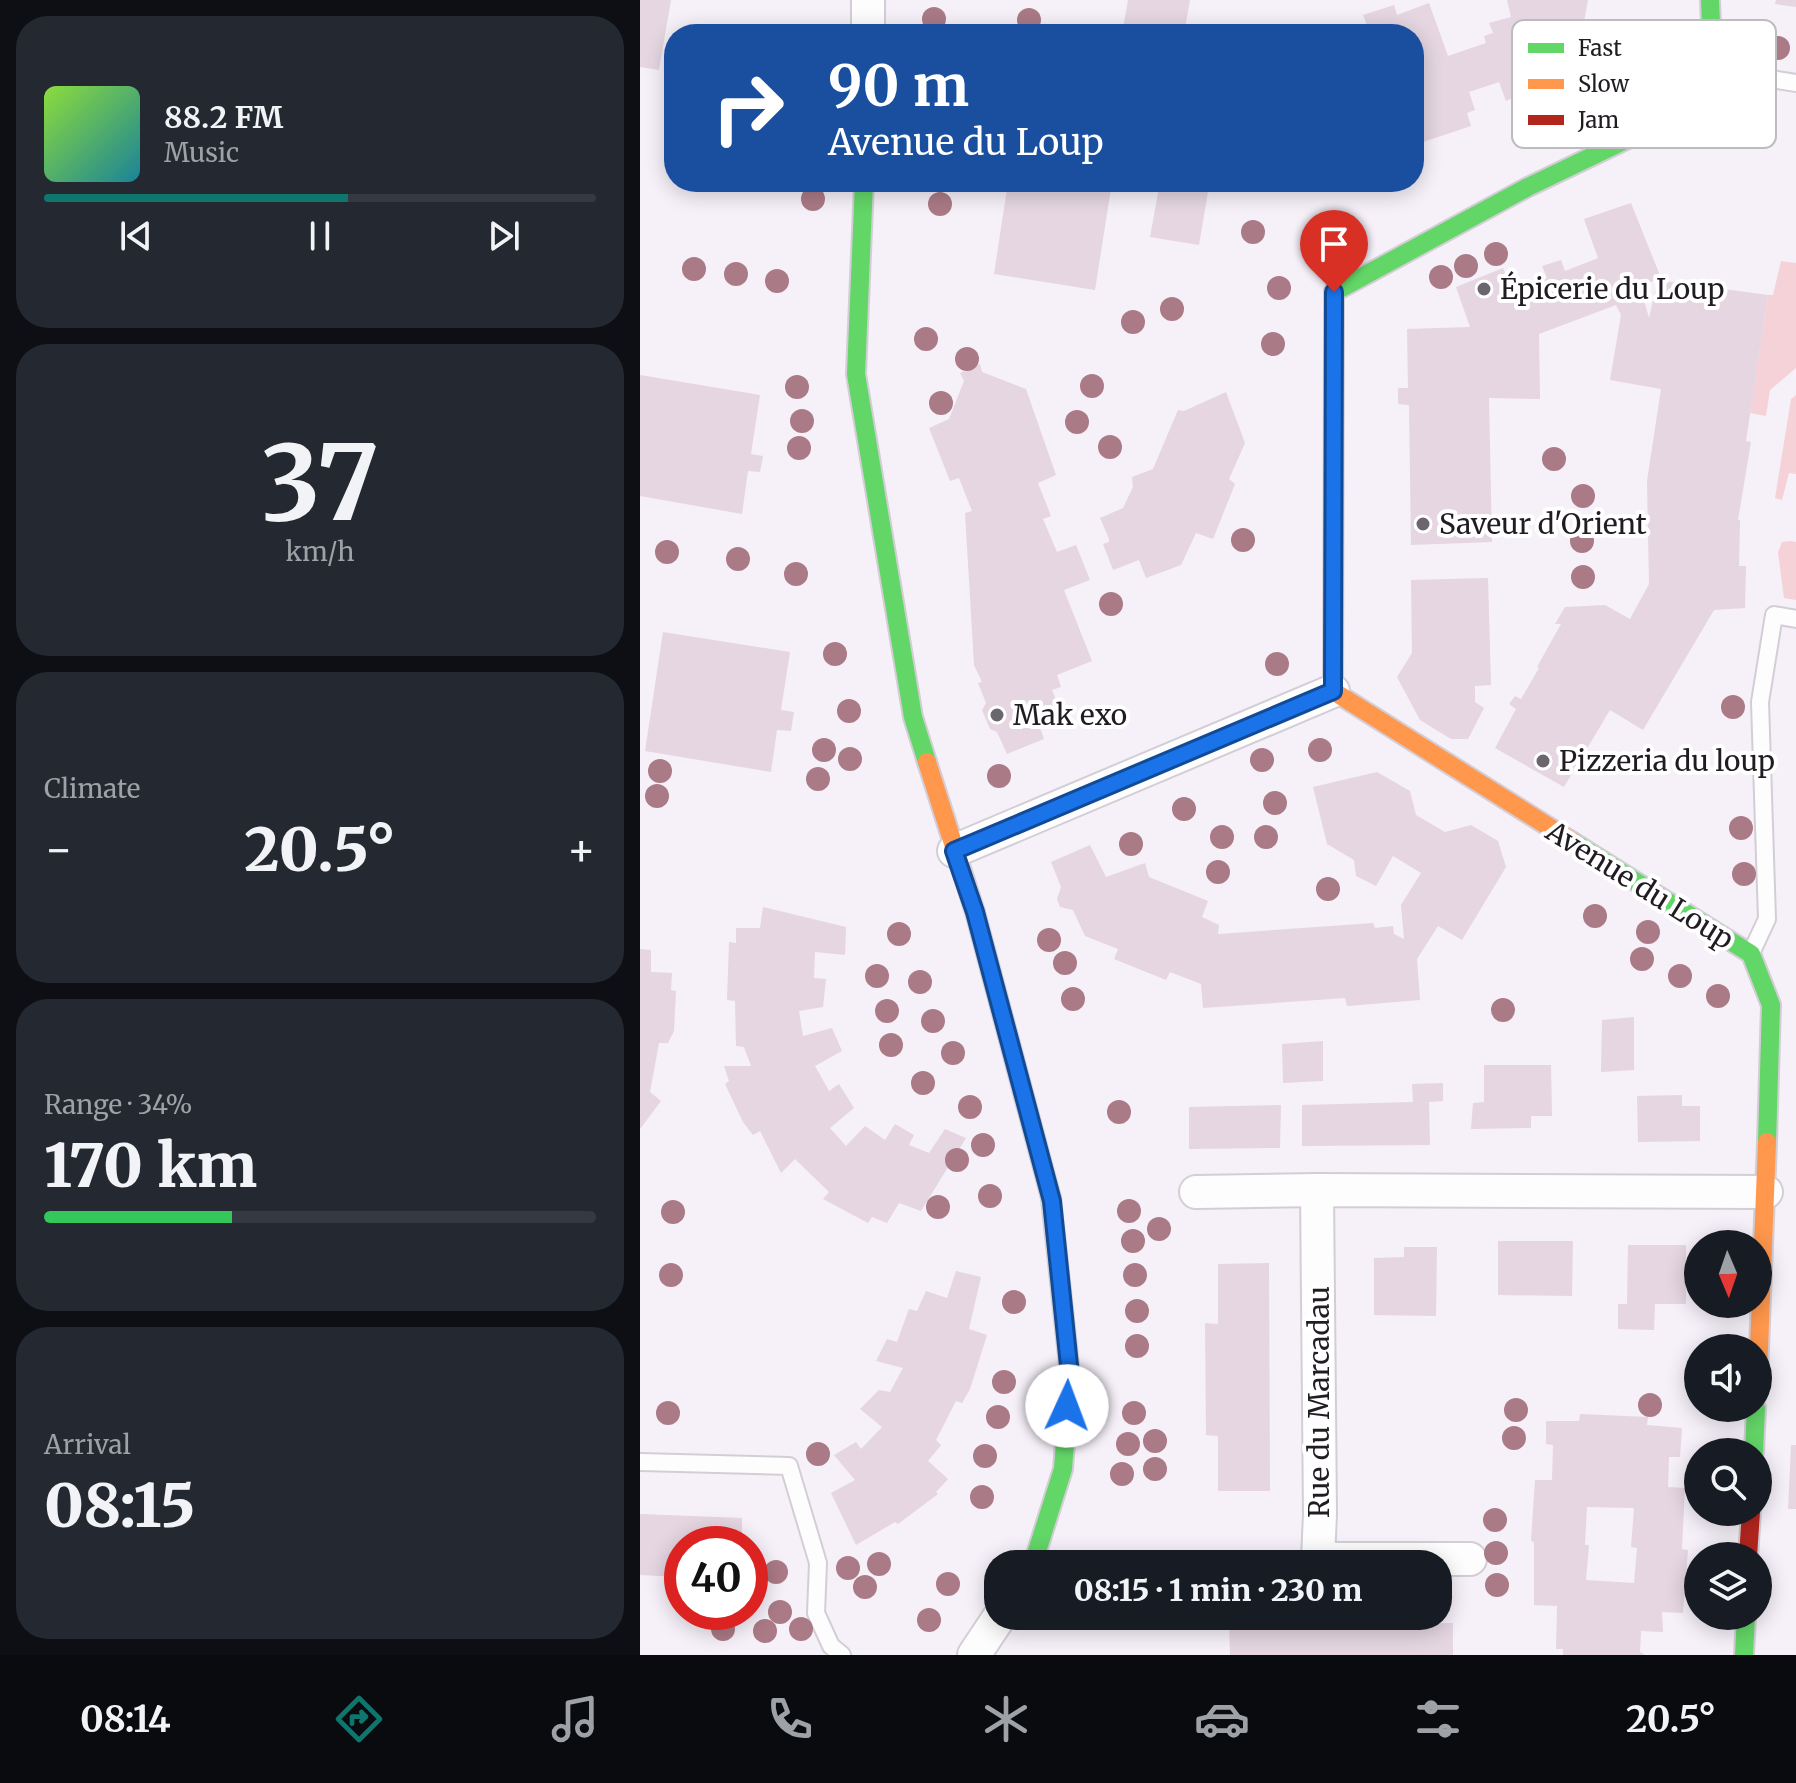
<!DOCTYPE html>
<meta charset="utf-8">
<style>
:root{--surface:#171b24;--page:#242831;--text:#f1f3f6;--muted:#9ea1a6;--line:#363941;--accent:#0f766e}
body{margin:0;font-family:Merriweather,serif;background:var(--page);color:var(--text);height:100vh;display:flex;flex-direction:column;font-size:30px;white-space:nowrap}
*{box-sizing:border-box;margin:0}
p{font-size:26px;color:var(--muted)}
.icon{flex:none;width:44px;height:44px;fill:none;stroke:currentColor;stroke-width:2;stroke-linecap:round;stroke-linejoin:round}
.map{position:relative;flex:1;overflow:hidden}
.drawer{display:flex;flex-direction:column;gap:16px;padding:16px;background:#0d0f14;width:640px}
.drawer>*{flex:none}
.banner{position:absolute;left:24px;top:24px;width:760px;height:168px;border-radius:32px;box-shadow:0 4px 20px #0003;background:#1a4fa0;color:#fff;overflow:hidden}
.needle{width:52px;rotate:178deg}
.fabs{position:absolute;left:1044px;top:1230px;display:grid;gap:16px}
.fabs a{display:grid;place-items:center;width:88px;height:88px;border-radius:50%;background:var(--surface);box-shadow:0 4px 20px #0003;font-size:40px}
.speed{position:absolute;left:24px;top:1526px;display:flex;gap:16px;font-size:40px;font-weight:700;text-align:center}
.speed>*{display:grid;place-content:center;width:104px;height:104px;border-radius:50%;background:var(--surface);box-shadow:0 4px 20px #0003;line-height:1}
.speed .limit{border:12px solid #d22;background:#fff;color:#111}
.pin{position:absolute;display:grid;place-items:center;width:68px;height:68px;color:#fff;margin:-82px -34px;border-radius:50% 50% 50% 0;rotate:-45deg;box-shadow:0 0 8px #0007}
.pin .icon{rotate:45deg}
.me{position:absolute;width:88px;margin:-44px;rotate:2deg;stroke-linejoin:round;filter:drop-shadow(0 0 6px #0008)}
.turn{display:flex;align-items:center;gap:28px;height:168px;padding:0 32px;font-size:36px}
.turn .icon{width:104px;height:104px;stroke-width:2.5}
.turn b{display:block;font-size:56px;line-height:68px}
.big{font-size:60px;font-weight:800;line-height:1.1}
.drawer .tile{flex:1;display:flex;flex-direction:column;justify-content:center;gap:12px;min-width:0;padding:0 28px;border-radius:32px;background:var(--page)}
.drawer .dial{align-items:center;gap:0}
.dial b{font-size:104px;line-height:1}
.song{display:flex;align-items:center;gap:24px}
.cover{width:96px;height:96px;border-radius:12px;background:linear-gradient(135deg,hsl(90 70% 55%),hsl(190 70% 35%))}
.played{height:8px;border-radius:4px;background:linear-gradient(90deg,var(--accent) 55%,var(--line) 55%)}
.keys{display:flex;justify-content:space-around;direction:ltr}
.heat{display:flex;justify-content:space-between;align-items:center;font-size:44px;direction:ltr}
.charge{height:12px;border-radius:6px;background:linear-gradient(90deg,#34c759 34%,var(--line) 0)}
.trip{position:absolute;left:344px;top:1550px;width:468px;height:80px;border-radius:32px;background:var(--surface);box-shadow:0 4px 20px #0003;font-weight:800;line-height:80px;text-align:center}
.dock{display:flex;height:128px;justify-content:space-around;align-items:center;background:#090b0e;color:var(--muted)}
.dock .icon{width:56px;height:56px}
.dock .current{color:var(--accent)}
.dock b{font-size:36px;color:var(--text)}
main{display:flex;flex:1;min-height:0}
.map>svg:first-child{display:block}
.green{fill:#f4d2d7}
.building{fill:#e5d6e1;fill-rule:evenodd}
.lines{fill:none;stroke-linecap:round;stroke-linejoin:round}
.lane-casing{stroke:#d3ced6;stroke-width:20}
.street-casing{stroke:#d3ced6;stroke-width:36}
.fast-casing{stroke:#d3ced6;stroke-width:22}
.slow-casing{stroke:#d3ced6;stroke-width:22}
.jam-casing{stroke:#d3ced6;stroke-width:22}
.lane{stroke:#fefdfe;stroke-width:16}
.street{stroke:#fefdfe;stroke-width:32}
.fast{stroke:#63d668;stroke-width:18}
.slow{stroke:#ff974d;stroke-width:18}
.jam{stroke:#b3261e;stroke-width:18}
.tree{fill:#aa7a86}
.route-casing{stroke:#114b97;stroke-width:20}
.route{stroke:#1a73e8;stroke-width:14}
.poi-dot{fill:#6b666d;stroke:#fff;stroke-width:3}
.labels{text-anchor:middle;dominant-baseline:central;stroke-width:8;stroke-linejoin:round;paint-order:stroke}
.poi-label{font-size:28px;fill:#201c22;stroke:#fff;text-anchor:start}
.street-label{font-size:28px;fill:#201c22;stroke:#fff}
.key{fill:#fff;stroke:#bcbbbd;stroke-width:2}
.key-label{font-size:22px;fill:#201c22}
</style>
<main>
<section class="drawer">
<div class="tile">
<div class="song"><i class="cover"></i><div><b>88.2 FM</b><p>Music</p></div></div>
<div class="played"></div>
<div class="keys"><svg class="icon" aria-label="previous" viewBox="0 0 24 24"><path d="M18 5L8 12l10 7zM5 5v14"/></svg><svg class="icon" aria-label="pause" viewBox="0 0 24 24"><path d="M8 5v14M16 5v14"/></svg><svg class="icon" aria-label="next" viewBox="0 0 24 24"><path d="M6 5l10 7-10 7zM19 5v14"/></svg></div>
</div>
<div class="tile dial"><b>37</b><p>km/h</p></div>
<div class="tile"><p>Climate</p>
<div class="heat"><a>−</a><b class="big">20.5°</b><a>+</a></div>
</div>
<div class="tile"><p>Range · 34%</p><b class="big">170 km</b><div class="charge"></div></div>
<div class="tile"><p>Arrival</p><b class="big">08:15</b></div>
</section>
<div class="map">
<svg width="1156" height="1655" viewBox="0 0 1156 1655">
<rect width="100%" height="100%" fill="#f6f0f9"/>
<!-- green -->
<g class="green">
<path d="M1141,261l15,2v105l-26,22 -4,26 -16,-3 18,-118h5z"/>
<path d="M1156,395v79l-7,-1 -7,27 -7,-2 16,-99z"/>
<path d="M1150,541l6,1v58l-12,-2 -6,-46 4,-10z"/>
</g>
<!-- building -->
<g class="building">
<path d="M0,0h31l-12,70 -19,-3z"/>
<path d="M488,0h62l-6,34h-62z"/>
<path d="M867,0h81l-5,27 -17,6 13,38 7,-2 7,20 -8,3 10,28 -43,16 -13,-35 -20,8 -5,-12 -8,4 -7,-19 -30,10 6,18 -8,3 4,13 -57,19v-111h-44l-7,-19 31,-10 3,10 32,-12 19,53 38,-13 -2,-7 9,-3 -4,-10 22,-6z"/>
<path d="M1136,0h20v7l-21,-3z"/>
<path d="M368,182h104l-17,108 -101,-16z"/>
<path d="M520,182l49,4 -10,59 -49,-8z"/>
<path d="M991,203l30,75 -4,2 111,15 -22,146 5,1 -13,78h2l-1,46h7l-1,42 -31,2 -71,120 -33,-20 -46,77 -69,-39 21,-39 -7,-5 6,-8 6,3 18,-31 -2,-1 24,-43h-6l10,-17 40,-2 25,14 19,-35 -2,-103 14,-92 -51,-9 11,-65 -5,-10 -77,29 1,65 -51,-1 3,144 -81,3 -2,-140 -11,-1v-16h10l-1,-59 63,-2 -14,-40 47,-19 11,23 33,-13 -5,-12 19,-6 4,11 33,-13 -14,-39zM1017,280l-3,16 -5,22 -9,-32z"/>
<path d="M340,364l2,8 44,17 30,86 -18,8 13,33 -8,3 14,33 19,-7 14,35 -26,10 28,71 -35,14 4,12 -9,3 11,27 -24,8 5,14 -37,15 -10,-22 -7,-3 -8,-19 4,-7 -8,-20 4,-1 -8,-17 -9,-152 7,-2 -13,-33 -9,3 -21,-53 20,-9 15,-38 -4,-8z"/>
<path d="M0,375l120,20 -9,59 12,2 -3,16 -12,-1 -6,43 -102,-18z"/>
<path d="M586,392l19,51 -16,36 6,5 -22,55 -17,-6 -15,32 -35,13 -7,-18 -26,10 -10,-26 6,-2v-3l-9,-21 23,-10 10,-21 -1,-10 21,-8 25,-59 6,1z"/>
<path d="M848,578l3,107 -16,1v16l9,6 -16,31h-17l-31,-19 -23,-43 15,-24 -1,-73z"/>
<path d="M23,632l127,20 -9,58 13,2 -3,19 -14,-1 -6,42 -126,-21z"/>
<path d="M737,772l33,19 6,24 29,17 26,-7 27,16 8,26 -44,73 -24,-14 -21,33 3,41 -73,6 -2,-8 -142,10 -2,-24 -31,-12 -4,8 -52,-21 4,-10 -33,-13 -12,-26 -13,-3 -3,-8 4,-12 -10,-25 39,-17 16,32 39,-14 4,14 59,24 -6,16 17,8 -1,9 155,-11 2,5 18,-2 1,8 10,5 -3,-34 20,-32 -28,-17 -17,30 -20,-10 -2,-16 -27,-16 -14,-57z"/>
<path d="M123,907l83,20 -1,28 -30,-3 -1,26 12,1 -3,28 -24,4 4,25 29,-8 10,23 -27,15 14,25 10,-7 15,24 -24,20 16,18 19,-20 20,14 10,-16 19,11 -5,10 20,8 16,-24 21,9 -45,73 -22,-8 -12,20 -15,-6 -4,6 -45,-24 6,-7 -34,-33 -14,14 -21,-42 -7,4 -10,-13 -18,-38 4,-3 -5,-15h27l-7,-19 -8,-1 -1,-45 -8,-1 2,-58 7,1v-15h24z"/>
<path d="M0,949l11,1v22l21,1 -1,17 5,1 -2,40 -6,12h-9l-9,49 11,9 -21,28z"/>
<path d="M994,1017v53l-33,2 1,-52z"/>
<path d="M683,1041v40l-40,2 -1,-39z"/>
<path d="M844,1065h67l1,51h-21v12l-60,1 2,-26 11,-1z"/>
<path d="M803,1083v18l-14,1 1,43 -128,1v-41l111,-3 -1,-18z"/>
<path d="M1042,1095v11h18v35l-62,1 -1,-46z"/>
<path d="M641,1105l-1,43 -91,1v-42z"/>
<path d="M858,1241h75l-1,55 -74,-1z"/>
<path d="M988,1245h58v59h-31l-1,26 -36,-1v-25h9z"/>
<path d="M764,1247h33l-1,69 -62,-1v-57l30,-1z"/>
<path d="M629,1263l1,228h-52v-55l-12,-1 -1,-112 13,1v-60z"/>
<path d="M316,1271l25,6 -12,52 18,6 -17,54 -8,14 -6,-2 -20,39 5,5 -13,16 20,18 -12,13 2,2 -40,30 -3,-2 -39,23 -25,-52 24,-13 -21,-25 22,-13 5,7 21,-22 -22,-18 19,-19 11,2 13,-24 -27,-7 11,-22 10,3 12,-33 8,2 9,-20 21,7z"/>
<path d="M940,1414l68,3 -1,8 35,3 -2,29h-11l-1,30 17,1 -3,61 6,1 -5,63 -21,-1 1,20 -22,-1 -1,21 5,3h-82v-6h-7l1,-43 -23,-1v-63l-3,-1 4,-61h17l1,-35 -7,-1v-23h33zM947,1507l47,1 -3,39 6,1 -3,35 -48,-3 3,-35h-4z"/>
<path d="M1151,1445h5v64h-8z"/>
<path d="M0,1514l102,4v26h-60v33l-42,-2z"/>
<path d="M589,1623h224v32h-223z"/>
</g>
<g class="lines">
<defs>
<g id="lane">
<path d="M1072,25l47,52 37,6"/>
<path d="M1112,951l15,-32 -7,-217 14,-87 22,4"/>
<path d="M0,1462l149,4 29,97 -2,50 15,33 11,9"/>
</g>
<g id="street">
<path d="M228,34v-34"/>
<path d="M314,851l379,-160"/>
<path d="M556,1192l121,-2"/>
<path d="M830,1559h-152l2,-45 -3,-324 449,2"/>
<path d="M334,1655l26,-39"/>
</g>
<g id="fast">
<path d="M224,182l-8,192 57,343 14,45"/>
<path d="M694,344v-52l194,-105 133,-64 50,-99 -1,-24"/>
<path d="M933,842l178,112 20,51 -4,137"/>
<path d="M1114,1452l2,-44"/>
<path d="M393,1564l30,-95 7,-94 -19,-177"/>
<path d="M1104,1655l2,-39"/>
</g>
<g id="slow">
<path d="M694,344l-1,347 240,151"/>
<path d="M287,762l48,150 76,286"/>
<path d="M1118,1374l9,-232"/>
</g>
<path id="jam" d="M1108,1556l3,-44"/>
</defs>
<!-- lane casing -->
<use href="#lane" class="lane-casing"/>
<!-- street casing -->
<use href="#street" class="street-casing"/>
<!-- fast casing -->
<use href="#fast" class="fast-casing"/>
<!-- slow casing -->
<use href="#slow" class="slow-casing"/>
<!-- jam casing -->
<use href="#jam" class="jam-casing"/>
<!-- lane -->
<use href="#lane" class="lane"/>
<!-- street -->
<use href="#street" class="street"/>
<!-- fast -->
<use href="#fast" class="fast"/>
<!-- slow -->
<use href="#slow" class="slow"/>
<!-- jam -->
<use href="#jam" class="jam"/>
</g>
<!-- trees -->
<g class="tree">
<circle cx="294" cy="19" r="12"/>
<circle cx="389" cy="20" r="12"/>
<circle cx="1138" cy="48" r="12"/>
<circle cx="173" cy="199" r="12"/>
<circle cx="300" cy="204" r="12"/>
<circle cx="613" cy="232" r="12"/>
<circle cx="856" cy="254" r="12"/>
<circle cx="826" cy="266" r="12"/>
<circle cx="54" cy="269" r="12"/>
<circle cx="96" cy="274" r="12"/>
<circle cx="801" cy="277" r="12"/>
<circle cx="137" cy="281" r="12"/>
<circle cx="639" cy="288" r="12"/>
<circle cx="532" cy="309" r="12"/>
<circle cx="493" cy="322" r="12"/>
<circle cx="286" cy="339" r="12"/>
<circle cx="633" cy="344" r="12"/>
<circle cx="327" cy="359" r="12"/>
<circle cx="452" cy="386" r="12"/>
<circle cx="157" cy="387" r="12"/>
<circle cx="301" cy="403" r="12"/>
<circle cx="162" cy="421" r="12"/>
<circle cx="437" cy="422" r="12"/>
<circle cx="470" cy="447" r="12"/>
<circle cx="159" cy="448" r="12"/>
<circle cx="914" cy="459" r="12"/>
<circle cx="943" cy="496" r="12"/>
<circle cx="603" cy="540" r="12"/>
<circle cx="942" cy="541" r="12"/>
<circle cx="27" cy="552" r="12"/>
<circle cx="98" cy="559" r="12"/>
<circle cx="156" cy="574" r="12"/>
<circle cx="943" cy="577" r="12"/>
<circle cx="471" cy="604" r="12"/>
<circle cx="195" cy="654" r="12"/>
<circle cx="637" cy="664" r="12"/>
<circle cx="1093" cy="707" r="12"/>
<circle cx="209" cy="711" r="12"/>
<circle cx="184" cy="750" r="12"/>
<circle cx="680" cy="750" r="12"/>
<circle cx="210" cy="759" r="12"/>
<circle cx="622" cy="760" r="12"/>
<circle cx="20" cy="771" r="12"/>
<circle cx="359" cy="776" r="12"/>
<circle cx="178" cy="779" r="12"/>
<circle cx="17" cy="796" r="12"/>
<circle cx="635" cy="803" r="12"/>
<circle cx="544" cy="809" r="12"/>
<circle cx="1101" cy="828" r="12"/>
<circle cx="582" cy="837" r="12"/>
<circle cx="626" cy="837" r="12"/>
<circle cx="491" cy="844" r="12"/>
<circle cx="578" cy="872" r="12"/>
<circle cx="1104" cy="874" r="12"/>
<circle cx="688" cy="889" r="12"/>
<circle cx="955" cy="916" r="12"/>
<circle cx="1008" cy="932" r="12"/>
<circle cx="259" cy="934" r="12"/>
<circle cx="409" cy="940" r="12"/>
<circle cx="1002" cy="959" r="12"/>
<circle cx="425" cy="963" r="12"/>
<circle cx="237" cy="976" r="12"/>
<circle cx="1040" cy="976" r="12"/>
<circle cx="280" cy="982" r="12"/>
<circle cx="1078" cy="996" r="12"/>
<circle cx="433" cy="999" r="12"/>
<circle cx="863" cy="1010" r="12"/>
<circle cx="247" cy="1011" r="12"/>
<circle cx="293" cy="1021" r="12"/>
<circle cx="251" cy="1045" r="12"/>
<circle cx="313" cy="1053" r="12"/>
<circle cx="283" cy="1083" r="12"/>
<circle cx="330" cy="1107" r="12"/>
<circle cx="479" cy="1112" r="12"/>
<circle cx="343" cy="1145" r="12"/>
<circle cx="317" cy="1160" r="12"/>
<circle cx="350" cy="1196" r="12"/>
<circle cx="298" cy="1207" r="12"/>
<circle cx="489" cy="1211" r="12"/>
<circle cx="33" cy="1212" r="12"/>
<circle cx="519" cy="1229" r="12"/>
<circle cx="493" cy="1241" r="12"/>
<circle cx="31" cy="1275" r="12"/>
<circle cx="495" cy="1275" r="12"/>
<circle cx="374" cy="1302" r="12"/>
<circle cx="497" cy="1311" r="12"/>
<circle cx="497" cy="1346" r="12"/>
<circle cx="364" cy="1382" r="12"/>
<circle cx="1010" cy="1405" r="12"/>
<circle cx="876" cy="1410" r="12"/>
<circle cx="28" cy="1413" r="12"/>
<circle cx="494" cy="1413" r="12"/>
<circle cx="358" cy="1417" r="12"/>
<circle cx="874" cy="1438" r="12"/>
<circle cx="515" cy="1441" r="12"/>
<circle cx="488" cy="1444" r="12"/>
<circle cx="178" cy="1454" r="12"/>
<circle cx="345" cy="1456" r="12"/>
<circle cx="515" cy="1469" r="12"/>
<circle cx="482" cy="1474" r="12"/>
<circle cx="342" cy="1497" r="12"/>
<circle cx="855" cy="1520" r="12"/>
<circle cx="856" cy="1553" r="12"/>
<circle cx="239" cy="1564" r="12"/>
<circle cx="208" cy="1568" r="12"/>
<circle cx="136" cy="1572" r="12"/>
<circle cx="308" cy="1584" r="12"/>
<circle cx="857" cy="1585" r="12"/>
<circle cx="225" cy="1587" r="12"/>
<circle cx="140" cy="1612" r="12"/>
<circle cx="289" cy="1620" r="12"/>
<circle cx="83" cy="1629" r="12"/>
<circle cx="161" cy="1629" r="12"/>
<circle cx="125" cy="1631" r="12"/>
</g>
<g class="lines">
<defs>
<path id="route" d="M427,1406l3,-31 -18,-174 -77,-289 -21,-61 379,-160 1,-399"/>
</defs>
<!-- route casing -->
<use href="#route" class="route-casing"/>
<!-- route -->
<use href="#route" class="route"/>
</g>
<!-- markers -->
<g class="poi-dot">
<circle cx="844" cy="289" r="8"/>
<circle cx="783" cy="524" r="8"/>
<circle cx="357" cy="715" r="8"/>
<circle cx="903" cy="761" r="8"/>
</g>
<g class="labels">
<!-- poi labels -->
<g class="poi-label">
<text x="860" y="289">Épicerie du Loup</text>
<text x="799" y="524">Saveur d'Orient</text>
<text x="373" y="715">Mak exo</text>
<text x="919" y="761">Pizzeria du loup</text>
</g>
<!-- street labels -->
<g class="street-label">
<text transform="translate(1000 885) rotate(32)">Avenue du Loup</text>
<text transform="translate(679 1402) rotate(-90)">Rue du Marcadau</text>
</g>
</g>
<!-- legend -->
<rect x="872" y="20" width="264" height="128" rx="12" class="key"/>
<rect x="888" y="43" width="36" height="10" fill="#63d668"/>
<rect x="888" y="79" width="36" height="10" fill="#ff974d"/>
<rect x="888" y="115" width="36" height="10" fill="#b3261e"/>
<g class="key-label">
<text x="938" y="56">Fast</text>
<text x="938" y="92">Slow</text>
<text x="938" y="128">Jam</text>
</g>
</svg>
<div class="fabs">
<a><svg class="needle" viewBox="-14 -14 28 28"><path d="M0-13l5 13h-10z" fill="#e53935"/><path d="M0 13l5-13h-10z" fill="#9ea1a6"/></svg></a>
<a><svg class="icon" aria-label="sound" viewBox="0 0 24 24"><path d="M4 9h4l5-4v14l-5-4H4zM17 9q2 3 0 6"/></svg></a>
<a><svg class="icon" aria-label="search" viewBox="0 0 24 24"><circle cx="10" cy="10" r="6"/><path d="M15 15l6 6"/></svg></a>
<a><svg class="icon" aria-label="layers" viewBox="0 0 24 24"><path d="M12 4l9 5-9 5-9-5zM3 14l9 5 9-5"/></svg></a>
</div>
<div class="speed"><div class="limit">40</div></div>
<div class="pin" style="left:694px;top:292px;background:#d93025"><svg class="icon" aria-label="arrive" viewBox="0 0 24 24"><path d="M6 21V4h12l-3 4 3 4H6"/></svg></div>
<svg class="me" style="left:427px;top:1406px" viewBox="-20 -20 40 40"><circle r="19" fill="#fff"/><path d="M0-13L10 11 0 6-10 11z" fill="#1a73e8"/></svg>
<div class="trip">08:15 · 1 min · 230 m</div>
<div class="banner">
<div class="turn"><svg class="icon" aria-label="right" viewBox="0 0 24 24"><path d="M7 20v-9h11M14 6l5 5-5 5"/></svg><div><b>90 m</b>Avenue du Loup</div></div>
</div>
</div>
</main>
<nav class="dock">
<b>08:14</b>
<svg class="icon current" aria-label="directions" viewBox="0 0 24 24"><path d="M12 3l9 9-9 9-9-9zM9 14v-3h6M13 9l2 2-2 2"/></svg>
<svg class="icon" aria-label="music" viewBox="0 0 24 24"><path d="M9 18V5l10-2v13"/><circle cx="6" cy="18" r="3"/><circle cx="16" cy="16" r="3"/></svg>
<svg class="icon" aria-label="phone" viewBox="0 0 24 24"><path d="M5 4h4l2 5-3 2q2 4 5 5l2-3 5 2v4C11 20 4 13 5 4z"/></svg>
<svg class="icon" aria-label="climate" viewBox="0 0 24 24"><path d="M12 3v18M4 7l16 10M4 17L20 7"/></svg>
<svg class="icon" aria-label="car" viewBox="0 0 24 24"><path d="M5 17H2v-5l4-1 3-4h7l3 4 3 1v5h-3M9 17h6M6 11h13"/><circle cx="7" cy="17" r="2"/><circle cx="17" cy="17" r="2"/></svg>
<svg class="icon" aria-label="filters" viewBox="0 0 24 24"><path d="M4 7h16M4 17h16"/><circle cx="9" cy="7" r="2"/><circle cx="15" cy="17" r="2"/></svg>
<b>20.5°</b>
</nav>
